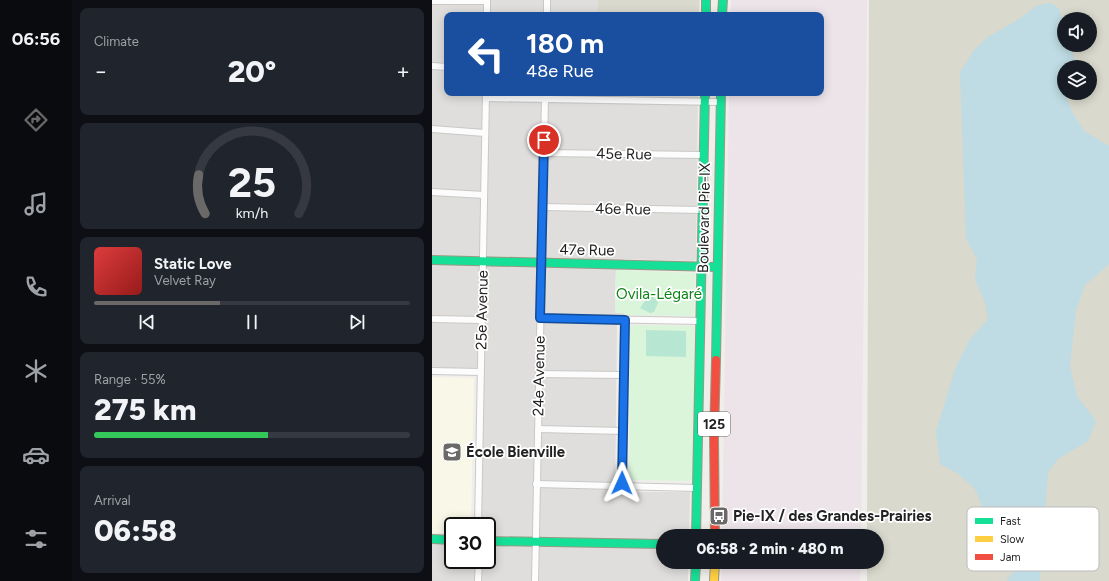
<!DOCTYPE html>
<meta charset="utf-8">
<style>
:root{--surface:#171b24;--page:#20242c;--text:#f1f3f6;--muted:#9ea1a6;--line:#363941;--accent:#6a6968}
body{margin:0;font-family:Figtree,sans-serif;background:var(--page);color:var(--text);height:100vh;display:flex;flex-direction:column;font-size:15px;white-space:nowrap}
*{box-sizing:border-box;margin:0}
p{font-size:13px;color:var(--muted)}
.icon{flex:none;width:22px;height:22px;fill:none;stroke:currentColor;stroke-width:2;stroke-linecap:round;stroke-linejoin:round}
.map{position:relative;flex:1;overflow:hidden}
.drawer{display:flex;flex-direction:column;gap:8px;padding:8px;background:#0d0f14;width:360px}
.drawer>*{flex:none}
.banner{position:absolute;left:12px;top:12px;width:380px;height:84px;border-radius:8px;box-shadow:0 2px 10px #0003;background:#1a4fa0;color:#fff;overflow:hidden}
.tools{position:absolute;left:625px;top:12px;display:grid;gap:8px}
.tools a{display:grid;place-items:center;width:40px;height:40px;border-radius:50%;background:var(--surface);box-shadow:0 2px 10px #0003;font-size:20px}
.speed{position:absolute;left:12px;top:517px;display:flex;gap:8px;font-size:20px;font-weight:700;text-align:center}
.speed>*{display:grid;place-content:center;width:52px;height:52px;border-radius:50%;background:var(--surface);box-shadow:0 2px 10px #0003;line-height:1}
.speed .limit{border:2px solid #111;border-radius:6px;background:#fff;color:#111}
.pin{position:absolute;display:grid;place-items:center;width:34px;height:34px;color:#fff;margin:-17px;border:2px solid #fff;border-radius:50%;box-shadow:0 1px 4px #0007}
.me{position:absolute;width:44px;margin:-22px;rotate:1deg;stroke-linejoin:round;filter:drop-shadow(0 0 3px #0008)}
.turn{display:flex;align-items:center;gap:14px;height:84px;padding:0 16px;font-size:18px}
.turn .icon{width:52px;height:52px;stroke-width:2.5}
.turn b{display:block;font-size:28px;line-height:34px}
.big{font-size:30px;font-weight:800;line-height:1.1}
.drawer .card{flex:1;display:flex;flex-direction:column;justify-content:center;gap:6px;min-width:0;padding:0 14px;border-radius:8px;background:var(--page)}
.drawer .dial{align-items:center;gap:0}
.dial svg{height:104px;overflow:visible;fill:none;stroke:var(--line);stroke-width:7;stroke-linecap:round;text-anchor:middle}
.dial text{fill:var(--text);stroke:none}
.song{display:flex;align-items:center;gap:12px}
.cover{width:48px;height:48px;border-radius:6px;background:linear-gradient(135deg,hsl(0 70% 55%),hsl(0 70% 35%))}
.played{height:4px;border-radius:2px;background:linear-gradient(90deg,var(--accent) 40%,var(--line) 40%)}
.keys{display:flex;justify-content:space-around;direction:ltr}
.heat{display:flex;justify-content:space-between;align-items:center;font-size:22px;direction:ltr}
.charge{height:6px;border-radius:3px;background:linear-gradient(90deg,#34c759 55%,var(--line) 0)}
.trip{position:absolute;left:224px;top:529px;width:228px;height:40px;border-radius:20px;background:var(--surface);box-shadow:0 2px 10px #0003;font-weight:800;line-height:40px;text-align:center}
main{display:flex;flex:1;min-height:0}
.tabs{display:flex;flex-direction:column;width:72px;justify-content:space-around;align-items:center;background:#090b0e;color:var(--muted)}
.tabs .icon{width:28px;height:28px}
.tabs .selected{color:var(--accent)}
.tabs b{font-size:18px;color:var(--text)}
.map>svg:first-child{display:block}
.residential{fill:#dfdedc}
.industrial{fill:#ede4e9}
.education{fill:#f8f7e8}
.construction{fill:#d9d9cd;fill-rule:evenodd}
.park{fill:#daf5da}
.pitch{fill:#b7e6d2}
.water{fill:#bfdbe3}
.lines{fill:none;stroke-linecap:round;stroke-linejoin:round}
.street-casing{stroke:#c9c8c7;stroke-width:8}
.fast-casing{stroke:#999a82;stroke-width:10}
.slow-casing{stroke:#999a82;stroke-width:10}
.jam-casing{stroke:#999a82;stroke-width:10}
.street{stroke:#fdfcfc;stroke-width:6}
.fast{stroke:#16e098;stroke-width:8}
.slow{stroke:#ffcf43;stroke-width:8}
.jam{stroke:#f24e42;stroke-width:8}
.route-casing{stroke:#114b97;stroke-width:10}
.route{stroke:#1a73e8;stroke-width:7}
.labels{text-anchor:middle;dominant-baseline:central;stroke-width:3.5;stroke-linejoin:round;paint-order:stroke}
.shield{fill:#fff;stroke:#646464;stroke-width:1}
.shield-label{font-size:14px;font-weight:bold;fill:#222}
.street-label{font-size:15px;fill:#222;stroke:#fff}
.park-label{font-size:15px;fill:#0c8416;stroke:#fff}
.poi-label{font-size:15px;font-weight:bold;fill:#222;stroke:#fff;text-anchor:start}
.key{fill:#fff;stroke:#bdbdbd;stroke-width:1}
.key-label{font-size:11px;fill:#222}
</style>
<main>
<nav class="tabs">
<b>06:56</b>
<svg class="icon selected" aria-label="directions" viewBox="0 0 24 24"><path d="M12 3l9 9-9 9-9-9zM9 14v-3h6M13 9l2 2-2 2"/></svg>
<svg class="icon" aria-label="music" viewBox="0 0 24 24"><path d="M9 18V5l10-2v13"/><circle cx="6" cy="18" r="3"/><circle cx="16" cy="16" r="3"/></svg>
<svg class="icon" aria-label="phone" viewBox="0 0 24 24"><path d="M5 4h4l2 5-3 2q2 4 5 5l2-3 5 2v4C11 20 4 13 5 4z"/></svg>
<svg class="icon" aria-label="climate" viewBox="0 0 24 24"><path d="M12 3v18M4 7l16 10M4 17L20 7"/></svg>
<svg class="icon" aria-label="car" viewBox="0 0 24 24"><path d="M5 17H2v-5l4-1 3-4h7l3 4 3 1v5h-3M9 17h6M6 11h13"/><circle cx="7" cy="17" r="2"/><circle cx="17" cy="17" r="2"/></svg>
<svg class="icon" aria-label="filters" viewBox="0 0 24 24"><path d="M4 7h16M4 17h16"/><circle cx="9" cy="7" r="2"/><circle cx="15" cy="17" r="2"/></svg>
</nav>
<section class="drawer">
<div class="card"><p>Climate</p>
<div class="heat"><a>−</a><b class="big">20°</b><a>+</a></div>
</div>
<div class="card dial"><svg viewBox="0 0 100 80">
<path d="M14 69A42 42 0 1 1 86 69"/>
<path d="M14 69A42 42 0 0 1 9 39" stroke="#6a6968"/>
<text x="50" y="56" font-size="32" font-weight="700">25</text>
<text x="50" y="72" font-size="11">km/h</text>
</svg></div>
<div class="card">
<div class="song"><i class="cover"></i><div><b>Static Love</b><p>Velvet Ray</p></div></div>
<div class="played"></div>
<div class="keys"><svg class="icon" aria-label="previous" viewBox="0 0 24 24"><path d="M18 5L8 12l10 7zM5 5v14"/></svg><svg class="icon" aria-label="pause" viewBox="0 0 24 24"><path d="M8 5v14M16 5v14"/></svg><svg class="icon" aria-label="next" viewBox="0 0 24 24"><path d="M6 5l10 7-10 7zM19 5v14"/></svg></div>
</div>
<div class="card"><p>Range · 55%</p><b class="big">275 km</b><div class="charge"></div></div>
<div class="card"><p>Arrival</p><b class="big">06:58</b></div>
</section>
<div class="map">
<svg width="677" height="581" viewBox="0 0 677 581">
<rect width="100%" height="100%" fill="#f0eeeb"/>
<!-- residential -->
<path class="residential" d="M0,0h268l-1,15h-252v78h251l-2,166 -2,2 -71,-2v11h-7l-1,23v20h10l-8,13 -2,166h75l-1,44h-26v26h25v19h-256v-42l21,1v20h34v-34h-9l3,-154 -49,-2z"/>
<!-- industrial -->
<g class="industrial">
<path d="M299,0h136l-6,536h-139l7,-443h92v-78h-90z"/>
<path d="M290,562h139l-1,19h-139z"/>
</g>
<!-- education -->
<path class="education" d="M0,377l40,1 2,1 -3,147h-18v7h-21z"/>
<!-- construction -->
<g class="construction">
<path d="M166,0h101v15h-102z"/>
<path d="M437,0h240v581h-242v-19h10v-26h-10zM632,19h26v26h-26zM632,67h26v26h-26z"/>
</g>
<!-- park -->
<g class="park">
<path d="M184,270l79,3 -1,43 -69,-1v-2h-10z"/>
<path d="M200,325l61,1 2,2 -3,152 -2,1 -59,-1 -2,-2 1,-151z"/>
</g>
<!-- pitch -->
<g class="pitch">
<path d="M217,295l7,4 2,4 -4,9 -4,1 -10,-5z"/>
<path d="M214,330l40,1v26l-40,-1z"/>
</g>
<!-- water -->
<path class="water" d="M619,3l8,6 5,16v20h6l5,16 -2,6h-9v26h1l7,19 12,19 25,15v118l-24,21 -9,25 -6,56 7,30 19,25 -8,20 -30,18 -10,13 -8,109h-33l10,-16 2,-22 -16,-16 -18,-14 -10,-24 -18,-16 -17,-9 -4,-32 19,-63 15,-30 18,-20 -3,-17 -10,-22 2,-21 -11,-20 -6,-167 14,-22 14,-13 28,-16 22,-16z"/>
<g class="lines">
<defs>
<g id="street">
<path d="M0,1h55"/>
<path d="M55,15v-15"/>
<path d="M115,15v-15"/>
<path d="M0,66l15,1"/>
<path d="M54,98l235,4"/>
<path d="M0,129l53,4"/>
<path d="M112,153l159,2"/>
<path d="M0,192l52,3"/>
<path d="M111,207l159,3"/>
<path d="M108,318l160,3"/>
<path d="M2,319l47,1"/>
<path d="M0,371l49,1"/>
<path d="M107,374l85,1"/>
<path d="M106,429l85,2"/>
<path d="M104,484l161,4"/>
<path d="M190,485l3,-165"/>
<path d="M46,526l8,-433"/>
<path d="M46,581l1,-21"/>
<path d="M103,581l10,-483"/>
</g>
<g id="fast">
<path d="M274,0v15"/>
<path d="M290,15l1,-15"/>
<path d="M0,260l285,7"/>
<path d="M284,360l5,-267"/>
<path d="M264,536l9,-443"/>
<path d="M0,539l21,1"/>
<path d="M55,541l176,3"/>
<path d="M263,581l1,-19"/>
</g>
<path id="slow" d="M282,581l1,-19"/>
<path id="jam" d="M283,536l-1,-100 2,-76"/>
</defs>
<!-- street casing -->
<use href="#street" class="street-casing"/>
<!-- fast casing -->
<use href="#fast" class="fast-casing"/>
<!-- slow casing -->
<use href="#slow" class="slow-casing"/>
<!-- jam casing -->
<use href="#jam" class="jam-casing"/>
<!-- street -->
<use href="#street" class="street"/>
<!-- fast -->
<use href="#fast" class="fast"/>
<!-- slow -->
<use href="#slow" class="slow"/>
<!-- jam -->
<use href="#jam" class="jam"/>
</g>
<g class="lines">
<defs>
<path id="route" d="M112,140l-4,178 85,2 -3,163"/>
</defs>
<!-- route casing -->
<use href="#route" class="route-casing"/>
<!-- route -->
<use href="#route" class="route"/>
</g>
<!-- icons -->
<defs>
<symbol id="school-square" viewBox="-11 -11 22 22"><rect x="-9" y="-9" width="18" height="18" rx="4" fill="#6a6968" stroke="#fff"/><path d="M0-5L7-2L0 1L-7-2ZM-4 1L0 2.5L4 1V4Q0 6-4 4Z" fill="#fff"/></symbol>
<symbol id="bus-square" viewBox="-11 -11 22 22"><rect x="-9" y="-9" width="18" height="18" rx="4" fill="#6a6968" stroke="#fff"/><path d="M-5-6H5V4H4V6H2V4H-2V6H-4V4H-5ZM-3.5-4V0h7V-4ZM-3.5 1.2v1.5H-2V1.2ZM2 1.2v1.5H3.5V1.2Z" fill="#fff"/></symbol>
</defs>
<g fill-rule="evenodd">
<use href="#school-square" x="9" y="441" width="22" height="22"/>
<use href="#bus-square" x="276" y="505" width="22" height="22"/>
</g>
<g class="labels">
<!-- shield labels -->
<rect class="shield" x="266" y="412" width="32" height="24" rx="3"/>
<g class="shield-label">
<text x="282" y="424">125</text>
</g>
<!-- street labels -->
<g class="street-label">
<text transform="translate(192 154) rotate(1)">45e Rue</text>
<text transform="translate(191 209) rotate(1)">46e Rue</text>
<text transform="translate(272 218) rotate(-89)">Boulevard Pie-IX</text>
<text transform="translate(155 250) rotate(1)">47e Rue</text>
<text transform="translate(50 310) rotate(-89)">25e Avenue</text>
<text transform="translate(107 376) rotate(-89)">24e Avenue</text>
</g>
<!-- park labels -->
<g class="park-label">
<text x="227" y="294">Ovila-Légaré</text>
</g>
<!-- poi labels -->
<g class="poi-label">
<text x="34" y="452">École Bienville</text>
<text x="301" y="516">Pie-IX / des Grandes-Prairies</text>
</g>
</g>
<!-- legend -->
<rect x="535" y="507" width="132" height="64" rx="6" class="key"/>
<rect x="543" y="518" width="18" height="6" fill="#16e098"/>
<rect x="543" y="536" width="18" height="6" fill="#ffcf43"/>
<rect x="543" y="554" width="18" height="6" fill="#f24e42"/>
<g class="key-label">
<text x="568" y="525">Fast</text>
<text x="568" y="543">Slow</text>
<text x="568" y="561">Jam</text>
</g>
</svg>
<div class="tools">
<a><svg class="icon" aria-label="sound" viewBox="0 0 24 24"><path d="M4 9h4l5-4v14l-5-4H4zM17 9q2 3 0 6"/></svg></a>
<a><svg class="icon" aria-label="layers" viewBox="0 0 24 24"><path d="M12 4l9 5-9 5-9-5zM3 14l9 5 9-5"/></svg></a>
</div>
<div class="speed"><div class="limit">30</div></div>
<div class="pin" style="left:112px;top:140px;background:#d93025"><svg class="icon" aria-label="arrive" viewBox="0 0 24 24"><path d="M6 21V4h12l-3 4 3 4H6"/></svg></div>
<svg class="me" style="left:190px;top:483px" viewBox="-20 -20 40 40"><path d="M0-17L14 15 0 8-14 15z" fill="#1a73e8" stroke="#fff" stroke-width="4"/></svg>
<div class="trip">06:58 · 2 min · 480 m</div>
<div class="banner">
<div class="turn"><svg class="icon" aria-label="left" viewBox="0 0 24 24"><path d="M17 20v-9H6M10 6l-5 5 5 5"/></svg><div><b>180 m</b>48e Rue</div></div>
</div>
</div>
</main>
